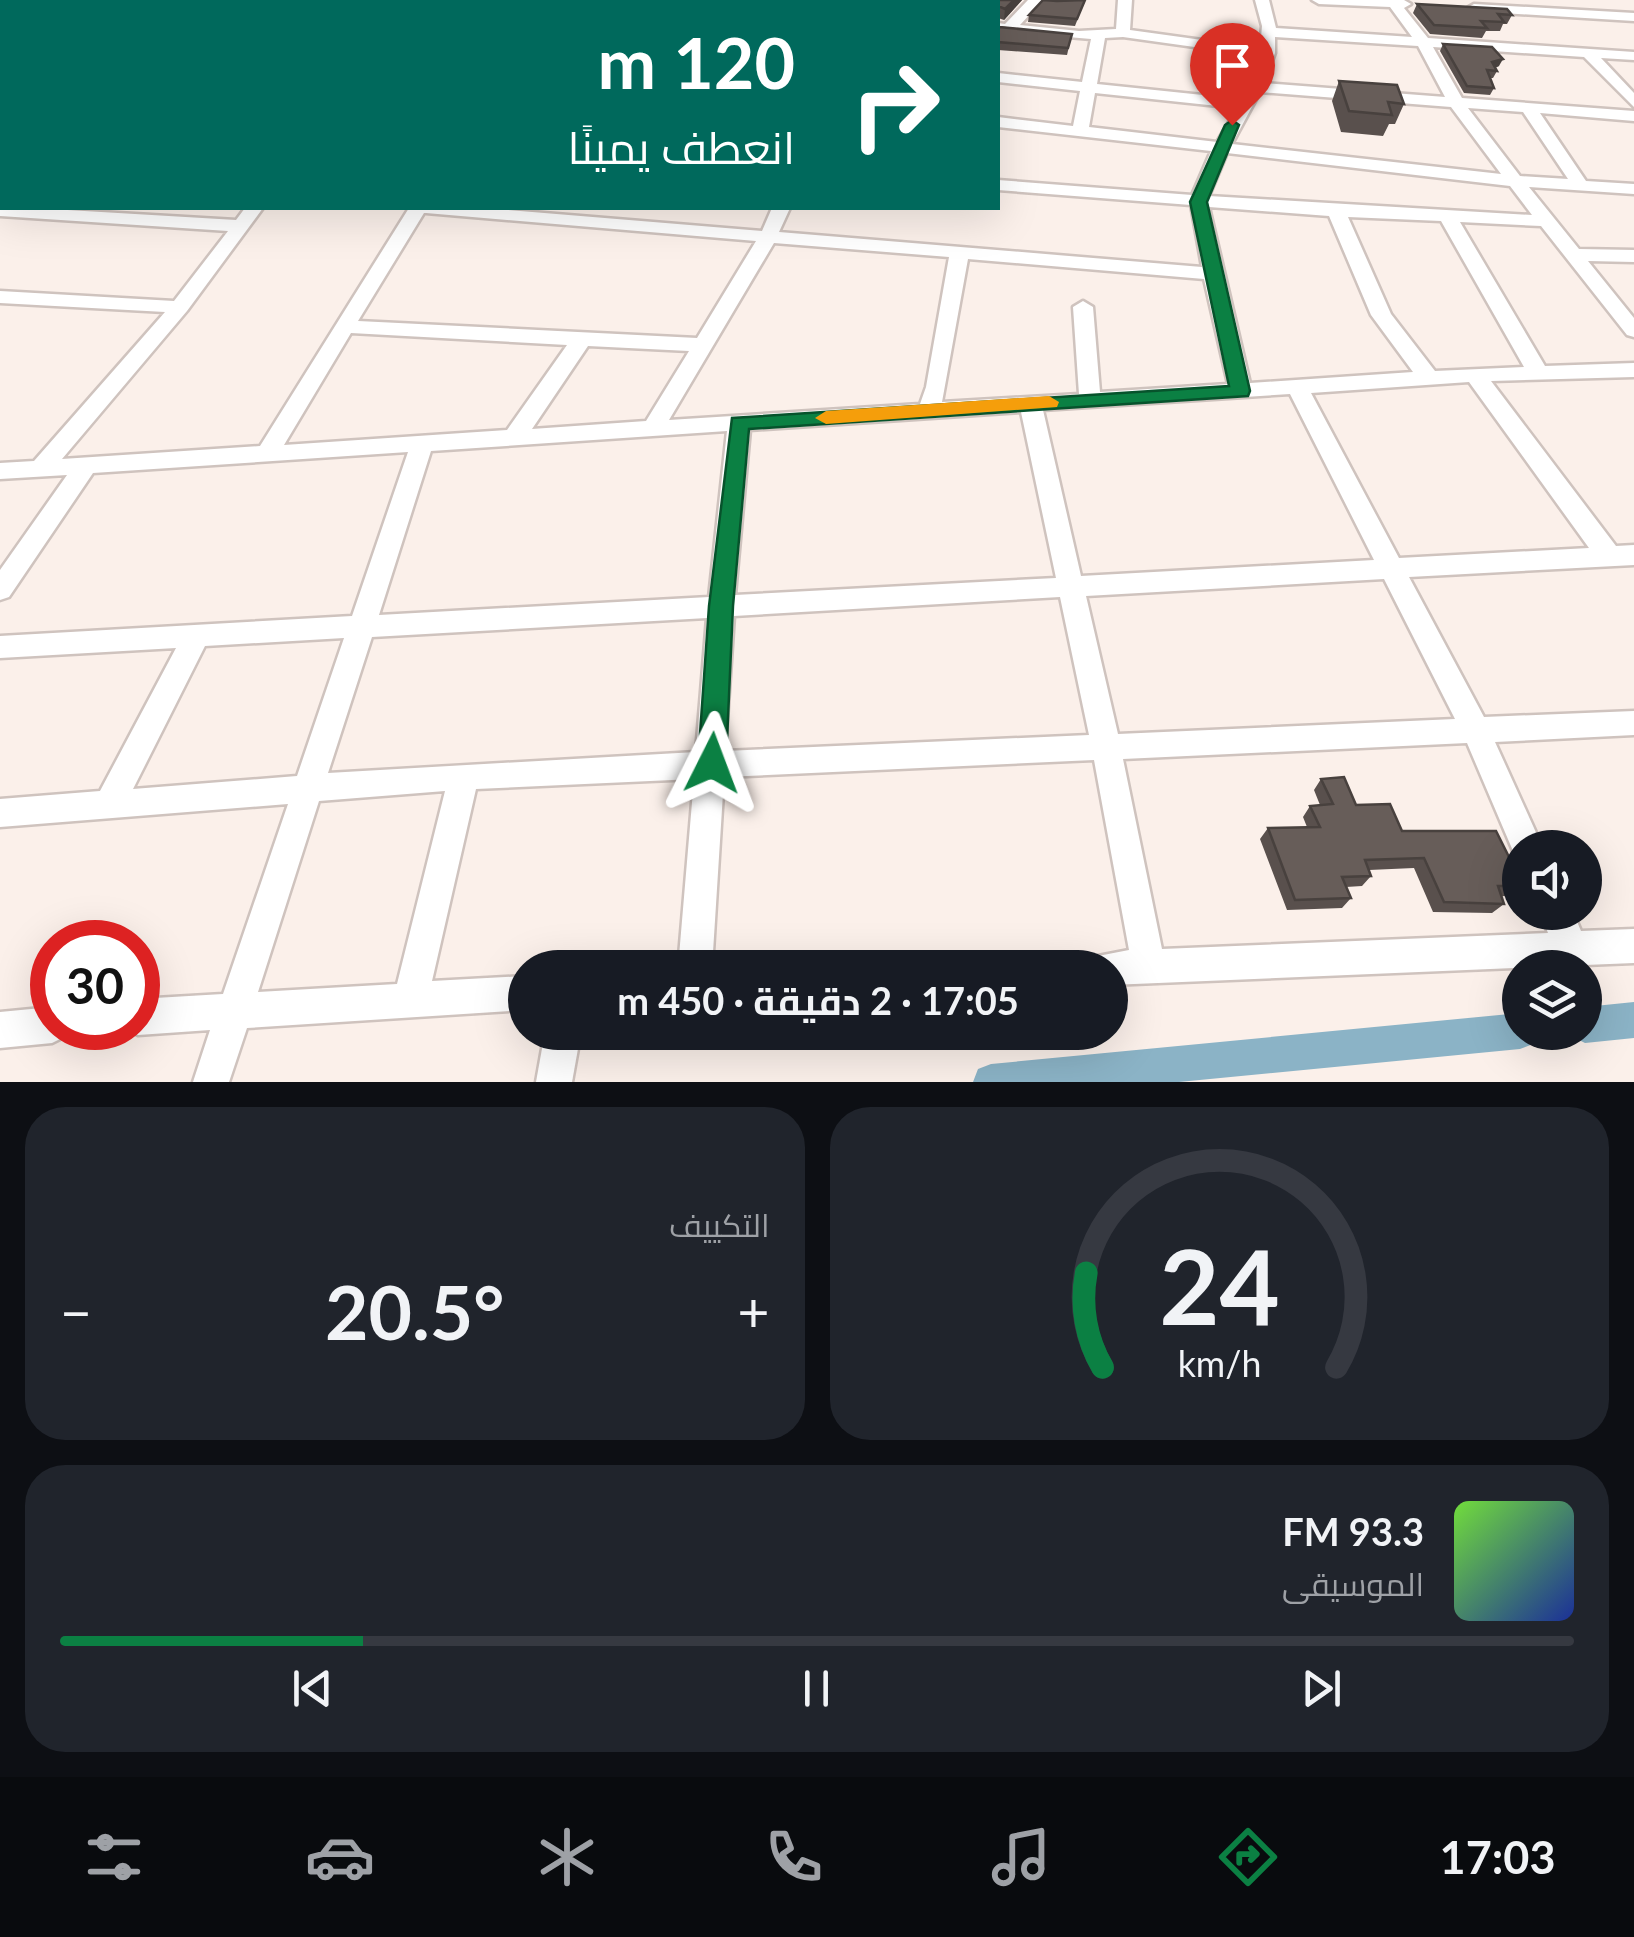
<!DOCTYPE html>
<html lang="ar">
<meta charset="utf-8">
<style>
:root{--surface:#171b24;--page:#20242c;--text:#f1f3f6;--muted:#9ea1a6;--line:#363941;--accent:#0b8043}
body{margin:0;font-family:Lato,Cairo,sans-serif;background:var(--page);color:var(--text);direction:rtl;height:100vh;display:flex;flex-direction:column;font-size:38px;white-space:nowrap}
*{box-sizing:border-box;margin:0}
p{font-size:32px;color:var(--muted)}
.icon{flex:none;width:55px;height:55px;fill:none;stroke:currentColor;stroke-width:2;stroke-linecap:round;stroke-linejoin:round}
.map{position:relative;height:1082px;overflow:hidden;direction:ltr}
.side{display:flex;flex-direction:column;gap:25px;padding:25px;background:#0d0f14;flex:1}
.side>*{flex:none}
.banner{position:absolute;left:0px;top:0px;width:1000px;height:210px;box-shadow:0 10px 40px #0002;direction:rtl;background:#00695c;color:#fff;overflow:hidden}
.buttons{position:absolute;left:1502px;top:830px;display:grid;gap:20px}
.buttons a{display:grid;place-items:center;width:100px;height:100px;border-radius:50%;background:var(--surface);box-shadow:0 10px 40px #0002;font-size:50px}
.speed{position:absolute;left:30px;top:920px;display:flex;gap:20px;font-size:50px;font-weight:700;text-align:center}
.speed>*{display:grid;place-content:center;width:130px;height:130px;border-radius:50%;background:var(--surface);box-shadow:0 10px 40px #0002;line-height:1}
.speed .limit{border:15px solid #d22;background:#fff;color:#111}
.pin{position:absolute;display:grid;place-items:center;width:85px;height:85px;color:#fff;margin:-102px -42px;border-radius:50% 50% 50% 0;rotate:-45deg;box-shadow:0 0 10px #0007}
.pin .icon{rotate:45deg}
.me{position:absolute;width:110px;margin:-55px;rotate:3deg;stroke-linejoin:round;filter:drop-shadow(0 0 8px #0008)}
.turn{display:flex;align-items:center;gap:35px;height:210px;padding:0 40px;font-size:45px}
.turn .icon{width:130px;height:130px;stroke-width:2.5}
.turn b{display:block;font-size:70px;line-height:85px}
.big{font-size:75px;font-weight:700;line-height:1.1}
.side .card{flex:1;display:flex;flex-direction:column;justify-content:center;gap:15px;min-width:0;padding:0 35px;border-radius:40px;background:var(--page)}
.side .dial{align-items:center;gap:0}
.dial svg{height:260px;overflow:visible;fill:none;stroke:var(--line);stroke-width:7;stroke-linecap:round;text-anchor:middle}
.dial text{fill:var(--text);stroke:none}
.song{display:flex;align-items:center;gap:30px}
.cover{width:120px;height:120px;border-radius:15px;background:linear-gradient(135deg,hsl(100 70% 55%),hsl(230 70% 35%))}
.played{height:10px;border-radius:5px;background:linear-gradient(90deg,var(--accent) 20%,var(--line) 20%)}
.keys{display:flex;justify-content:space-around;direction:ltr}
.heat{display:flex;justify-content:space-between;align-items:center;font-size:55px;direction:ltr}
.side .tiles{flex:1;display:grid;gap:25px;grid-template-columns:1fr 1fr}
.card:last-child{grid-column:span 2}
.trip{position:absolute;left:508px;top:950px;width:620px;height:100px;border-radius:50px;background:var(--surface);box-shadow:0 10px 40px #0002;font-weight:700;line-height:100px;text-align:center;direction:rtl}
.menu{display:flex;height:160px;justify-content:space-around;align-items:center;background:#090b0e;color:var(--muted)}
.menu .icon{width:70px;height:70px}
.menu .current{color:var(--accent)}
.menu b{font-size:45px;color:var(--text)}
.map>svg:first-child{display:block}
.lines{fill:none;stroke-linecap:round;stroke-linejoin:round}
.canal{fill:#8bb3c6;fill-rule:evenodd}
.minor-casing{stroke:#cfc3be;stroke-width:5}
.minor{fill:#fff;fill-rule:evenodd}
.wall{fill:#59504d}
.shaded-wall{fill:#48413e}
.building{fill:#675d59;stroke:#48413e;stroke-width:2.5}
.route{fill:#0b8043;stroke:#07532c;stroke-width:2.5}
.slow{fill:#f59e0b}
</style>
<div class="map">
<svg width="1634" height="1082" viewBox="0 0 1634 1082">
<rect width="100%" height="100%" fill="#fbf0ea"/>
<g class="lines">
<!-- canal -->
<g class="canal">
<path d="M1634,1002v36l-49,5 -12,-6 -3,-5h15v-25z"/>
<path d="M1520,1013v19h17l-4,12 -13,5 -341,33h-206l5,-13 13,-5z"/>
</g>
<defs>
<g id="minor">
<path d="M382,0h72l2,2h-72z"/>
<path d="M1028,0h15l-23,25 59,6 37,-2 2,-29h14l-2,30 130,18 2,-22 -7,-26h14l7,28 136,9 -22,-30 -71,-3 -7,-4h92l7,4 -7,4 24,30 206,14v8l-33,-2 33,35v14l-50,-50 -151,-10 29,51 172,13v10l-94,-8 46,68 48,3v10l-105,-7 50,62 55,1v12l-46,-1 46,57v19l-7,-2 -86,-109 -81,-4 85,144 89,-3v14l-143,4 125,165 18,-1v20l-225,12 75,140 150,-6v24l-139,7 48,106h-23v12l-4,-2 -49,-115 -344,16 39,190 386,-16 -8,-21h33l8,19 53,-2v34l-524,22v-17h-17l5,-12 31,-6 -35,-190 -370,17 -12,191h-34l16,-189 -218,10 -44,192 93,-5v34l-278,18 -18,54h-36l17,-52 -72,5 -12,-6 12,-1v-29l85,-5 65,-190 -288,23v-28l100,-8 76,-143 -176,10v-22l352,-20 56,-164 -315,21 -84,124 -9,3v-30l67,-95 -67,4v-16l34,-2 131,-149 -165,-9v-12l174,10 54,-70 -228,-15v-10l236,14 9,-12h18l-76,103 -125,148 198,-13 149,-238h76l277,23 10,-23h18l-11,24 423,35 -11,-62 -193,-15v-10l194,15 19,-44 -213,-24v-10l75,9 7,-35 -82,-9v-9l84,9 9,-43 -93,-8v-8l7,1zM1123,37l136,19 -18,43 -144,-15 8,-46zM1275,37l143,9 27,51 -181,-14 11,-30zM1260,92l191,15 50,67 -269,-30zM1095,93l142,15 -20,34 -128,-15zM1468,108l55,4 45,67 -48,-3zM1227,153l283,33 22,29 -323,-19zM1209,207l120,9 42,99 42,57 -163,11zM424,213h2l330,28 -59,97 -339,-17zM1348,217l93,4 83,146 -89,4 -44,-57zM774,243l175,14 -23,130 -6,17 -251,16zM968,259l236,20 24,105 -128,8 -7,-85 -10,-6 -10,6 6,87 -137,8zM351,333l216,12 -60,85 -223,15zM588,346l101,5 -43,70 -114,8zM1469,382l120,166 -190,10 -88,-165zM1290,394l84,166 -293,16 -38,-166zM1021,412l35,166 -321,17 15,-165zM727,431l-18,166 -330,18 52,-164zM1384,579l71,140 -337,15 -32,-138zM1060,597l29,138 -364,16 9,-135zM707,618l-11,134 -368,21 44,-136zM344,638l-47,138 -164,13 72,-143zM445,791l-48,193 -139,8 61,-191z"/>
<path d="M1474,4l160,9v8l-165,-10 -2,-3z"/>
<rect x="0" y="103" width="2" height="10"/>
<path d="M52,1007v21h17l-5,9 -12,6 -52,5v-36z"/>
<path d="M545,1032h36l-9,50h-36z"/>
</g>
</defs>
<!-- minor casing -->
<use href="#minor" class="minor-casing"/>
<!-- minor -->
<use href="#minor" class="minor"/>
</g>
<!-- wall -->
<g class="wall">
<path d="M871,0h56l-2,2h-54z"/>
<path d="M997,0h25l-18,20 -6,-2z"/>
<path d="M1085,0l-10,26 -47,-4 1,-7z"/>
<path d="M1417,4l95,11 -5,9h-4l-3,7h-14l-4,7 -52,-4 -17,-21z"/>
<path d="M998,26l74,8 -5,21 -69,-5z"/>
<path d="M1443,44l56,22 -4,2 2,3 -4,7h-3l4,10 -4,7 -26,-2 -24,-42z"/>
<path d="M1339,81l65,23 -9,20h-6l-6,12 -42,-4 -9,-31z"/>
<path d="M1321,779l35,26 46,26 112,36h6v30l-18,-1 2,8 -12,9 -59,-1 -19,-44 -45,2 2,6 -9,10 -16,1 5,11 -9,10 -55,2 -27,-71 8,-11 39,-1 -4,-10 7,-11 10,-1 -6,-15z"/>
</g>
<!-- shaded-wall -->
<g class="shaded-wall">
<path d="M104,0h18l-4,2h-18z"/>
<path d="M1014,0h8l-18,20 1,-11z"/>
<path d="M1503,59l-4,7 -11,4 4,-8z"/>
</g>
<!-- building -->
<g class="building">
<path d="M0,0h104l-4,2h-98v45h-2z"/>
<path d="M272,0h121l-2,2h-122z"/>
<path d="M997,0h17l-9,9 -7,-3v-4h-4z"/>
<path d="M1043,0l14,1 28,-1 -8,19 -48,-4z"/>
<path d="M1417,4l90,5 5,6 -14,-1 6,8 -23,-1 6,7 -53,-3z"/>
<path d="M998,26l1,1 73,7 -4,14 -70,-6z"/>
<path d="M1443,44l49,3 11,12 -11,3 5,9 -10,-1 7,18 -27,-2z"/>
<path d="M1339,81l58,4 7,19 -16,-2 4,13 -43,-4z"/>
<path d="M1344,777l12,28 34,-1 12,27h94l18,36h6v19h-22l6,18 -60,-2 -20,-44 -59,2 6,16 -29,1 9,21 -56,2 -27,-72 52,-1 -10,-21 23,-2 -12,-25z"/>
</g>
<!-- route -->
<path class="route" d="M1232,120l7,5 -32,77 43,189 -2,5 -499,33 -16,177 -7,157 -4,9 -10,3 -10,-3 -4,-9 11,-157 23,-188 497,-32 -39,-184 35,-77z"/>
<!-- slow -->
<path class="slow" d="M1049,396l10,6 -2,5 -231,17 -11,-6 11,-7z"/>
</svg>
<div class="buttons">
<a><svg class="icon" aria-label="sound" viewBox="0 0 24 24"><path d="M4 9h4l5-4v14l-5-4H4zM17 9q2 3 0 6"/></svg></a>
<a><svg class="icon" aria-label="layers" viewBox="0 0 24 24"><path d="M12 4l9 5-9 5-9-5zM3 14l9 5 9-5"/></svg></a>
</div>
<div class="speed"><div class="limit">30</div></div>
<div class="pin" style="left:1232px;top:125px;background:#d93025"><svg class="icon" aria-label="arrive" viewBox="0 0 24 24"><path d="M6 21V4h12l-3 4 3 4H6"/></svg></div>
<svg class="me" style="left:712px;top:763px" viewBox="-20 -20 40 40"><path d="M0-17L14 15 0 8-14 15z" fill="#0b8043" stroke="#fff" stroke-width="4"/></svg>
<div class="trip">17:05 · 2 دقيقة · 450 m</div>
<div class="banner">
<div class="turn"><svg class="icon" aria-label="right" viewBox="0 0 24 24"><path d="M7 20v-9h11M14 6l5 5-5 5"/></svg><div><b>120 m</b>انعطف يمينًا</div></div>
</div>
</div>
<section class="side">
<div class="tiles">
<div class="card dial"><svg viewBox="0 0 100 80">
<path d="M14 69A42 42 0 1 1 86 69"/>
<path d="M14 69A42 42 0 0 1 9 40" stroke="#0b8043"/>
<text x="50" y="56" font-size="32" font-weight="700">24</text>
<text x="50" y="72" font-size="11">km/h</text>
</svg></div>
<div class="card"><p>التكييف</p>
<div class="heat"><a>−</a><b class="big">20.5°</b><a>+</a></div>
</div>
<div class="card">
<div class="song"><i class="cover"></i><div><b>93.3 FM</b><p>الموسيقى</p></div></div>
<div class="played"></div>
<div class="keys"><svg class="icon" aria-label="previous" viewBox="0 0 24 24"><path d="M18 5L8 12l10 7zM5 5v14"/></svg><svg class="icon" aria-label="pause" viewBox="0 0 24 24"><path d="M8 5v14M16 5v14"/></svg><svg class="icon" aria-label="next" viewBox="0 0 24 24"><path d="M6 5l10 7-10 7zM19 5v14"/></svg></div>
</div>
</div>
</section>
<nav class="menu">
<b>17:03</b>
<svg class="icon current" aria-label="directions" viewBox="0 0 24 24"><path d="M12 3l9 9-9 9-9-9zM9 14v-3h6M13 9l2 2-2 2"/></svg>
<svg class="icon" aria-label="music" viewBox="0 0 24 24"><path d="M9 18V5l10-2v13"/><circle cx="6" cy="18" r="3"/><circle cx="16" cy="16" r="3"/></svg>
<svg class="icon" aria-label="phone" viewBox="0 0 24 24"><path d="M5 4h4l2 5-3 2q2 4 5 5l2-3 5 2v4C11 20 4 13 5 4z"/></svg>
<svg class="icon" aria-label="climate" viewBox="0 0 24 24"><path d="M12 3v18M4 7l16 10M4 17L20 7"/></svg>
<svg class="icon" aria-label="car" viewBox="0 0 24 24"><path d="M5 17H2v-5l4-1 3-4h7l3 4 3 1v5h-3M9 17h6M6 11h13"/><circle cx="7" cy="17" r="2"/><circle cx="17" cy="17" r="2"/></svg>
<svg class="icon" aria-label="filters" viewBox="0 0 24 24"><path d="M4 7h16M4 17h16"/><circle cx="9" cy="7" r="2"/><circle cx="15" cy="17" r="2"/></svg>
</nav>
